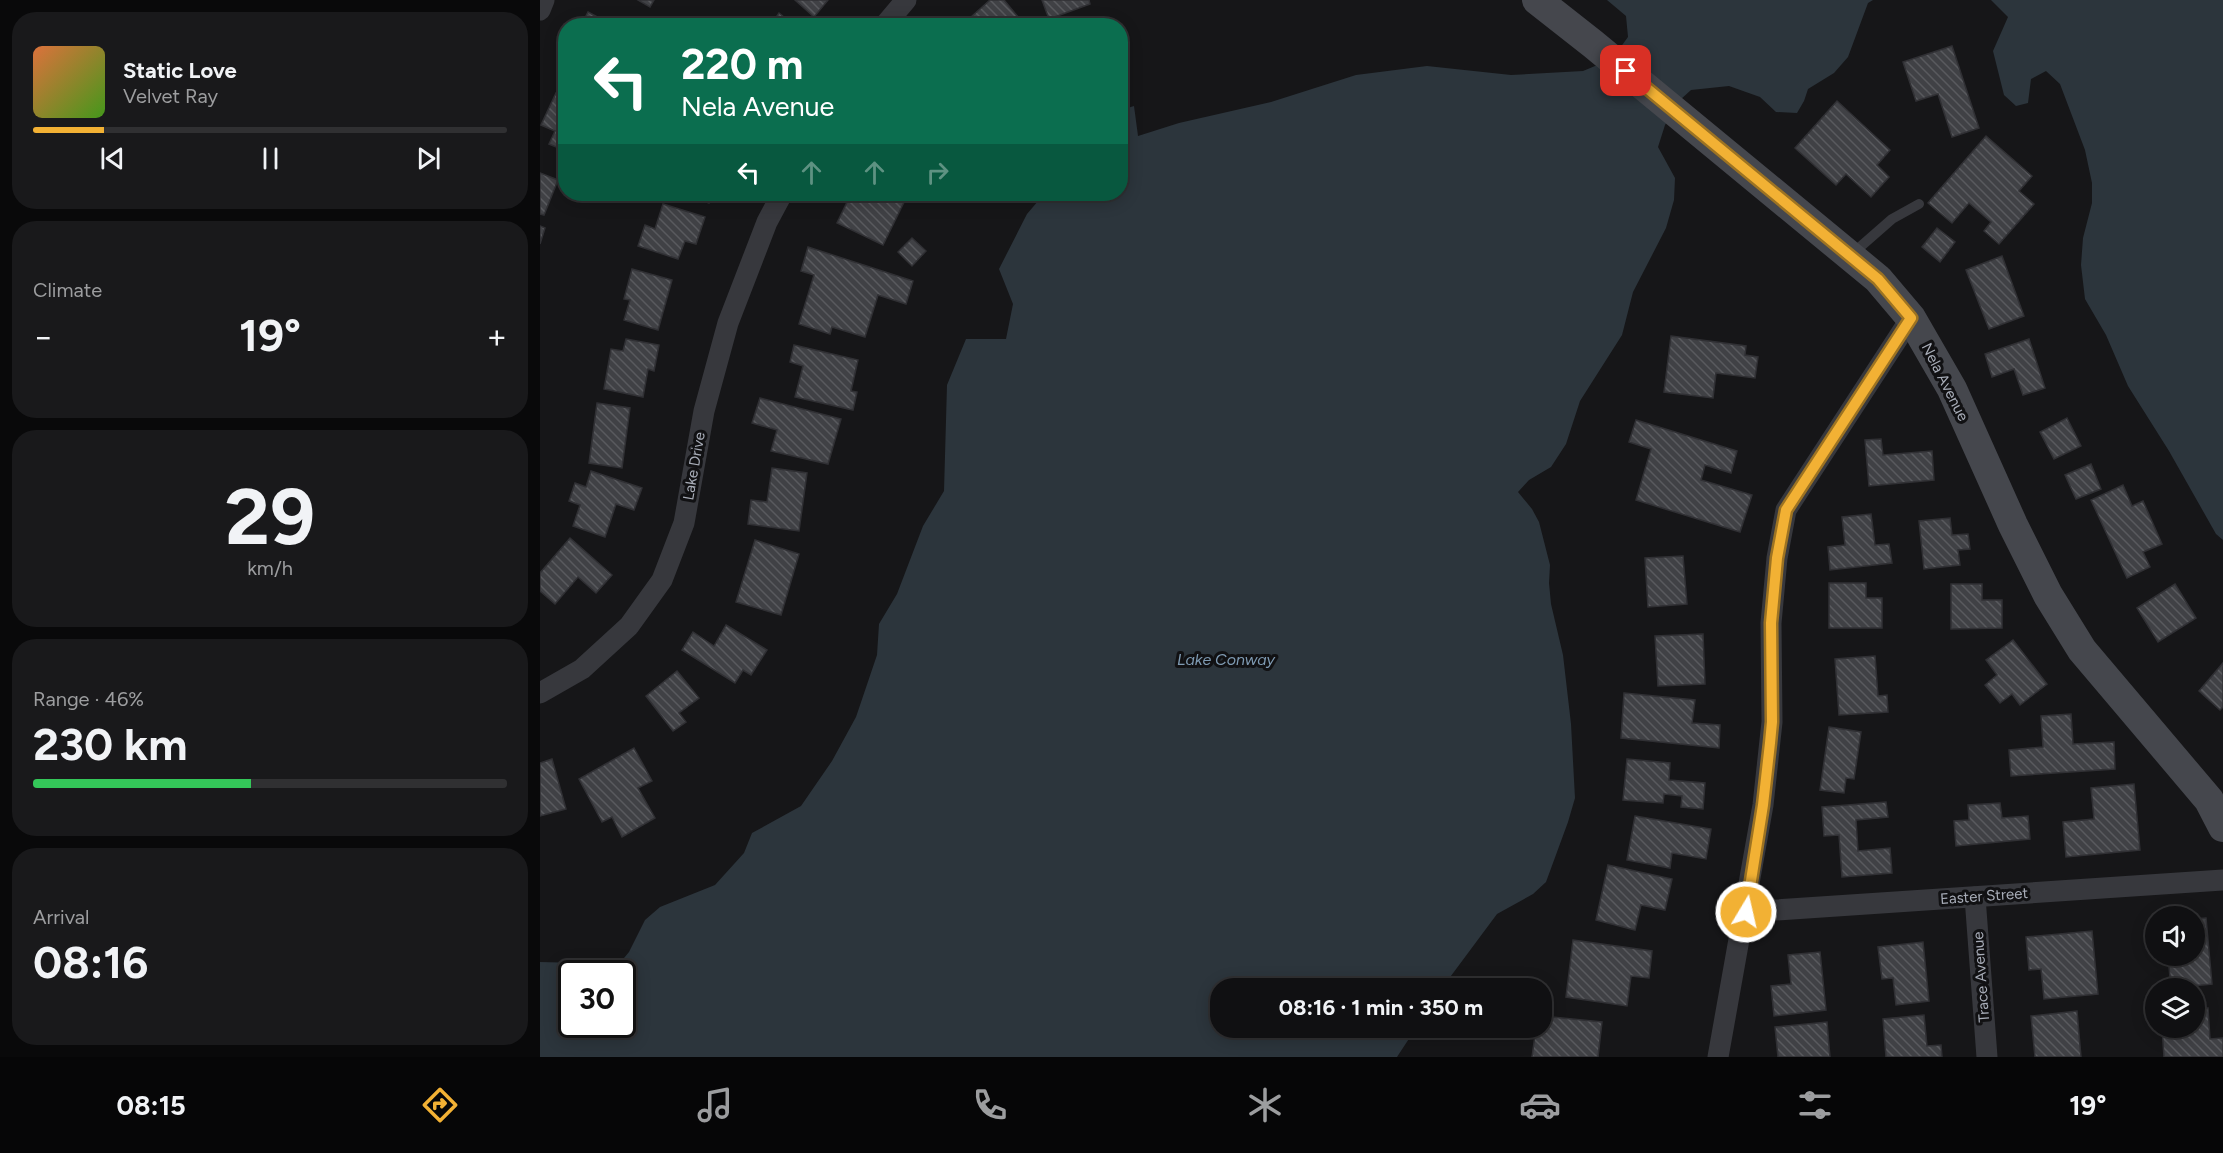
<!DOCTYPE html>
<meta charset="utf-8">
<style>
:root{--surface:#101012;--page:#19191b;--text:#f1f3f6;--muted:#9c9d9f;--line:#303032;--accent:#f2b134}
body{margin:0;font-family:Figtree,sans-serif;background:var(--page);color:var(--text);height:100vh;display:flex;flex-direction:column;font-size:22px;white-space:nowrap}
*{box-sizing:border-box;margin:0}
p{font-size:20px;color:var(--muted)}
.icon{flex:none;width:33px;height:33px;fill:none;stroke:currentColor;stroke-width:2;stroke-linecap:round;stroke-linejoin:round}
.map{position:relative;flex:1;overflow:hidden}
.panel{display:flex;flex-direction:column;gap:12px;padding:12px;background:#09090a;width:540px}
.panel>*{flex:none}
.top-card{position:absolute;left:18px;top:18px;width:570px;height:183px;border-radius:24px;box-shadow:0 3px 15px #0003,0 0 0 2px var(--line);background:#0b6e4f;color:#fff;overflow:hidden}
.tools{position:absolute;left:1605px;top:906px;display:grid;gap:12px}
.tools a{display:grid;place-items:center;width:60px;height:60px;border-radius:50%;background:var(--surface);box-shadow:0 3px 15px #0003,0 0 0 2px var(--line);font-size:30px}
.speed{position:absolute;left:18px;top:960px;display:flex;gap:12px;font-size:30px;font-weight:700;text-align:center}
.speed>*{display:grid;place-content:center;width:78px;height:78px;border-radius:50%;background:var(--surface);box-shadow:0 3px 15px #0003,0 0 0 2px var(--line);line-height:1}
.speed .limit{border:3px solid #111;border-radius:9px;background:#fff;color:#111}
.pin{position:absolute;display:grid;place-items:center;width:51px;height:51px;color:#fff;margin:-26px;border-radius:12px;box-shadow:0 3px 9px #0006}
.me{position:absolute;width:66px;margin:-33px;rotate:9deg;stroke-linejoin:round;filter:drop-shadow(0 0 4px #0008)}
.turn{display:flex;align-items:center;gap:21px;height:126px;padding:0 24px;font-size:27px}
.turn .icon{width:78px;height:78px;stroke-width:2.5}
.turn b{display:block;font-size:42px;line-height:51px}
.lanes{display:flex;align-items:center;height:57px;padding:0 24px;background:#0003;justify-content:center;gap:30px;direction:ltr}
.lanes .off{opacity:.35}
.big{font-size:45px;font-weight:700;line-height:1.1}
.panel .widget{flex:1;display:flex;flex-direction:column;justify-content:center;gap:9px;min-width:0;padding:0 21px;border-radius:24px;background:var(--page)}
.panel .dial{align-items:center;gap:0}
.dial b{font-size:78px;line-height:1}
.song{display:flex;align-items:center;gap:18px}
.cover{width:72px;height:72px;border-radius:9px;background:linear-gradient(135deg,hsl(20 70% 55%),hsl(100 70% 35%))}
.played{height:6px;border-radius:3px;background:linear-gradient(90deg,var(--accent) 15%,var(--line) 15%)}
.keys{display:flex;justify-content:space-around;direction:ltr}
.heat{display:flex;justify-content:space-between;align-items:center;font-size:33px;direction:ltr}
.charge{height:9px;border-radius:4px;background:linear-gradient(90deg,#34c759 46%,var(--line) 0)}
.trip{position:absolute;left:670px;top:978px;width:342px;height:60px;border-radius:24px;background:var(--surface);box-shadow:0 3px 15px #0003,0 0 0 2px var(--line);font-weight:700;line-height:60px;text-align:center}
.dock{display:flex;height:96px;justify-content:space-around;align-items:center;background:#060607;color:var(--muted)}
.dock .icon{width:42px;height:42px}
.dock .selected{color:var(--accent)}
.dock b{font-size:27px;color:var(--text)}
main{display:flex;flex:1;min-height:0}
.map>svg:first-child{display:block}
.water{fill:#2c353c;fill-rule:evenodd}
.building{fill:url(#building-back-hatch);stroke:#303034;stroke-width:1.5}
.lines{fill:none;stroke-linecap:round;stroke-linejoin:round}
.lane{stroke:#37383d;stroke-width:10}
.street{stroke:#37383d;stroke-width:21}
.secondary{stroke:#45474d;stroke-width:30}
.route-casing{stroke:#9d7322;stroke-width:15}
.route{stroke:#f2b134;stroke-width:10}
.labels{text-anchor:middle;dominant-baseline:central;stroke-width:6;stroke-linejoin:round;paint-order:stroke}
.street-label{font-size:15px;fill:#a8adb8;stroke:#111113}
.water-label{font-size:16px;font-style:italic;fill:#7f9bb3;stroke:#111113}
</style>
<main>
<section class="panel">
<div class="widget">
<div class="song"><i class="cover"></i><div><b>Static Love</b><p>Velvet Ray</p></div></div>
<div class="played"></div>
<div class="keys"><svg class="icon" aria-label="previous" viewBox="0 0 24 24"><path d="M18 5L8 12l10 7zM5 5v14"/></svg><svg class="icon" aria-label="pause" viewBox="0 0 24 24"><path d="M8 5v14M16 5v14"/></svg><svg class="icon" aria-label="next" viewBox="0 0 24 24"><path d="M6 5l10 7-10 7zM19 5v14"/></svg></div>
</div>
<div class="widget"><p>Climate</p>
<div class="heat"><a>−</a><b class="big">19°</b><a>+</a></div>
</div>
<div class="widget dial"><b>29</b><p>km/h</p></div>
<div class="widget"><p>Range · 46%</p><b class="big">230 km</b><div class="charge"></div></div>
<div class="widget"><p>Arrival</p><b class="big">08:16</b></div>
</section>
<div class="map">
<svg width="1683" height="1057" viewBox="0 0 1683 1057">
<defs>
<pattern id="building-back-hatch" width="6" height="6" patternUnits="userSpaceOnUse" patternTransform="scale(1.5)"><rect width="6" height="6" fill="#404145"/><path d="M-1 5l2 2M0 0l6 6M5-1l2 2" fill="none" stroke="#595a5e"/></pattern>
</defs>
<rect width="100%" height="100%" fill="#161618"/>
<!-- water -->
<g class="water">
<path d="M1067,0h266l-5,3 -20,54 -14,16 -26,16 -4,12 -7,12 -21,-1 -16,-15 -31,-11 -38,4 -11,10 -15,25 -7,22 17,31 -1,22 -8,28 -33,64 -11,43 -42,66 -14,43 -15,23 -22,13 -11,12 14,17 7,13 11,43 -1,18 2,21 12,51 8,69 4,74 -7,24 -22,60 -13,12 -36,20 -55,74h-221v40h195l-19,29h-857v-95l79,2 10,-12 16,-32 15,-13 55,-22 29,-32 8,-20 49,-27 31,-45 24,-44 21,-62 2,-31 18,-30 26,-68 21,-35 3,-106 19,-46h40l7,-35 -14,-35 28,-55 17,-20h76l1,-84 13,-4 4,30 41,-13 92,-21 85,-27 71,-9 84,9 72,-4 29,-12 16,-22 -2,-21zM32,974h50v50h-50z"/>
<path d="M1451,0h232v540l-7,-6 -47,-83 -41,-65 -22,-51 -21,-36 -4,-34 2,-27 9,-35v-20l-7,-33 -25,-66 -14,-13 -15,8 -3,24 -12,3 -12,-11 -11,-44 15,-34z"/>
</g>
<!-- building -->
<g class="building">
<path d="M98,0h16l-4,7z"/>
<path d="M255,0h33l-14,17z"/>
<path d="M450,0h14l19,23 -3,3h-59z"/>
<path d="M502,0h47l1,4 -41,15z"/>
<path d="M48,12l26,14h-33z"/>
<path d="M239,13l16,13h-25z"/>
<path d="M1412,46l27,82 -27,9 -14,-43 -22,7 -13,-39z"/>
<path d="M16,93l10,4v54l-17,-7 6,-13 -14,-6z"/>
<path d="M1297,101l53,49 -13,15 12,12 -18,20 -25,-23 -10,11 -41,-37z"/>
<path d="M1446,136l46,40 -13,15 15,13 -35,40 -15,-13 7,-9 -22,-19 -17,20 -24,-20z"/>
<path d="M0,173l18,7 -14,35 -4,-1z"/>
<path d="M146,194h27l-4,9z"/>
<path d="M311,194h57l-25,51 -46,-22z"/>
<path d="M123,204l42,13 -9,27 -11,-3 -7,18 -40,-13 7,-21 10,4z"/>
<path d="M0,226l5,2 -5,16z"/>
<path d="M1397,228l18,14 -15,20 -18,-15z"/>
<path d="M372,238l14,13 -14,15 -14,-14z"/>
<path d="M268,247l105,34 -7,23 -28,-9 -13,42 -33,-10 -2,7 -31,-10 15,-49 -13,-4z"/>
<path d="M1462,256l22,60 -35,13 -23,-59z"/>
<path d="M92,269l40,11 -14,50 -34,-10 6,-20 -6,-1z"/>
<path d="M1131,336l75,10 -1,9 13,2 -3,21 -39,-5 -3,25 -49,-6z"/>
<path d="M86,339l33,6 -5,26 -6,-2 -5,28 -39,-8 7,-40 12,2z"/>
<path d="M1489,339l16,49 -22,7 -9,-26 -22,8 -7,-23z"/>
<path d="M254,345l64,15 -7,31 6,1 -4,18 -58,-13 8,-31 -13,-4z"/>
<path d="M220,398l81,21 -13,45 -57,-13 6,-21 -25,-7z"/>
<path d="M57,403l33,5 -8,60 -33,-5z"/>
<path d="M1527,418l14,28 -27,13 -14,-27z"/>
<path d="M1096,420l101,31 -6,22 -26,-8 -4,15 51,15 -12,37 -104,-32 15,-51 -22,-7z"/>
<path d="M1341,439l2,16 49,-4 2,29 -65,6 -4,-46z"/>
<path d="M1551,464l10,25 -25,10 -11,-24z"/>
<path d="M232,468l35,5 -8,58 -51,-7 3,-24 16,2z"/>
<path d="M51,471l51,17 -8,22 -18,-6 -11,33 -32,-11 7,-21 -11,-4 6,-18 11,4z"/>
<path d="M1583,485l9,21 11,-5 19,43 -19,8 7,15 -23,11 -36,-78z"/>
<path d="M1331,514l4,31 14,-1 3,19 -62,7 -2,-23 17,-2 -3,-28z"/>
<path d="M1410,518l2,17 16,-1 2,15 -12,1 2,15 -36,4 -5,-48z"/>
<path d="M30,538l42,37 -16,18 -18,-16 -23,27 -15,-13v-18z"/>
<path d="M215,540l44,14 -18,61 -45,-13z"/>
<path d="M1143,556l4,48 -39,3 -3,-49z"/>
<path d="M1289,583h37v15h16v30h-53z"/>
<path d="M1411,584h31v16h20v28l-51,1z"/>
<path d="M1635,584l21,34 -38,24 -21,-34z"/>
<path d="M186,625l41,25 -16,25 -8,-5 -8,13 -53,-33 11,-18 21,14z"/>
<path d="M1163,634l2,50 -47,2 -3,-50z"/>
<path d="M1473,640l34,44 -27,21 -8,-11 -12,9 -15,-18 12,-10 -11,-15z"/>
<path d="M1335,656l3,40 9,-1 1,17 -49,3 -4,-56z"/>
<path d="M1683,663v44l-3,3 -21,-19z"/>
<path d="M137,671l22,27 -20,15 7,9 -13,9 -27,-35z"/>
<path d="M1084,693l71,7 -3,23 28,2 -1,23 -98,-10z"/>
<path d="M1531,714l2,30 41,-2 1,27 -104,7 -2,-26 34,-3 -2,-31z"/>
<path d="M1289,727l32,5 -7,47 -8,-1 -2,15 -24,-3z"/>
<path d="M94,748l18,33 -14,7 17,30 -33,19 -10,-20 -10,5 -23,-43z"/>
<path d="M12,759l14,50 -26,7v-53z"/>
<path d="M1087,759l43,4 -1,17 36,3 -2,26 -22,-2 1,-11 -18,-2 -1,9 -40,-3z"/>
<path d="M1594,784l6,66 -74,7 -3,-35 31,-3 -3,-31z"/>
<path d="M1346,802l2,15 -32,3 2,31 32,-3 2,25 -50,4 -3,-42 -15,1 -2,-29z"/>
<path d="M1460,803l2,15 26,-2 2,23 -74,7 -2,-25 15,-1 -1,-15z"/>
<path d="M1095,816l76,13 -5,30 -34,-6 -2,15 -43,-8z"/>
<path d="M1068,865l64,14 -7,31 -24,-5 -6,25 -39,-10z"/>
<path d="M1666,918l6,66 -41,4 -3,-32h26v-37z"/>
<path d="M1616,922v32h-4l-2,-31z"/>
<path d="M1552,931l6,63 -54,5 -3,-30 -12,1 -3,-33z"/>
<path d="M1033,940l79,11 -3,27 -18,-2 -4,30 -61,-9z"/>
<path d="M1383,942l6,59 -33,4 -3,-27 -11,1 -4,-32z"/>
<path d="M1280,952l6,58 -52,6 -3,-30 20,-2 -3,-29z"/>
<path d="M1668,1008l2,31 13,-1v19h-59l-2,-29h32v-19z"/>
<path d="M1537,1011l4,46h-46l-4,-41z"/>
<path d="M1384,1015l3,31 14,-1 1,12h-56l-3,-38z"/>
<path d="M1002,1016l60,6 -4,35h-66l4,-29h6z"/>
<path d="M1287,1022l3,35h-52l-3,-30z"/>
</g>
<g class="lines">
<!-- lane -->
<path class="lane" d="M1312,254l40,-35 27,-15"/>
<!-- street -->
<g class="street">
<path d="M0,10l4,-10"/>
<path d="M344,26l22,-26"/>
<path d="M0,693l42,-24 47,-43 33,-46 22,-57 20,-112 24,-88 39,-101 15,-28"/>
<path d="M1435,897l12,160"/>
<path d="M1206,912l477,-32"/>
<path d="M1178,1057l45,-252 9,-83 -1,-99 6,-65 9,-48 125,-192"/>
</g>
<!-- secondary -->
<path class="secondary" d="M997,0l56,44 285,235 33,39 41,71 61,136 35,70 34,55 127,150 14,27"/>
</g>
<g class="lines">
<defs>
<path id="route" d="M1086,71l252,208 33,39 -125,192 -9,48 -6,65 1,99 -2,21 -7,62 -17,107"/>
</defs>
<!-- route casing -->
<use href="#route" class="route-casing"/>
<!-- route -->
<use href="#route" class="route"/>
</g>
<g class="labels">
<!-- street labels -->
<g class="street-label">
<text transform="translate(1405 382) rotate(63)">Nela Avenue</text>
<text transform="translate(154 466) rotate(-80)">Lake Drive</text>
<text transform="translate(1444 896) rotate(-4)">Easter Street</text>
<text transform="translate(1441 977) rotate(-94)">Trace Avenue</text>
</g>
<!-- water labels -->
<g class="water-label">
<text x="686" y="659">Lake Conway</text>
</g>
</g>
</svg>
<div class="tools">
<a><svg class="icon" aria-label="sound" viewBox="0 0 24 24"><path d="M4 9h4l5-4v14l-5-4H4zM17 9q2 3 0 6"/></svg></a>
<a><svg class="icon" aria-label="layers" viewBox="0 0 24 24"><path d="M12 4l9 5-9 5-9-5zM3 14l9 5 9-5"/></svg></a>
</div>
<div class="speed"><div class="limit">30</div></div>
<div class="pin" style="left:1086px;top:71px;background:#d93025"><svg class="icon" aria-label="arrive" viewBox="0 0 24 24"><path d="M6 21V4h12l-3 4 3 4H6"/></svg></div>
<svg class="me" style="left:1206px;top:912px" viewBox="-20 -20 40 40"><circle r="17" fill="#f2b134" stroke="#fff" stroke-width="3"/><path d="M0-11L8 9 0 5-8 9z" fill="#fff"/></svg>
<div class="trip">08:16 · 1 min · 350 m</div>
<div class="top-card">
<div class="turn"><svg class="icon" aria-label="left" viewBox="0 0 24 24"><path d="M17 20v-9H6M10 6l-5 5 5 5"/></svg><div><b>220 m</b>Nela Avenue</div></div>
<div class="lanes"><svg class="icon" aria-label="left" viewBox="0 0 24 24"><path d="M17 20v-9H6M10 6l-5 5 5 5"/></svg><svg class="icon off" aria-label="ahead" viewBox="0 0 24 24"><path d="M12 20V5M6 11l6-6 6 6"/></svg><svg class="icon off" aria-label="ahead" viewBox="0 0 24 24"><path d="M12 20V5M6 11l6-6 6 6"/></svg><svg class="icon off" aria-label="right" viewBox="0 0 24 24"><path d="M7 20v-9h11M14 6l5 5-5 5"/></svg></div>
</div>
</div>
</main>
<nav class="dock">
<b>08:15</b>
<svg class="icon selected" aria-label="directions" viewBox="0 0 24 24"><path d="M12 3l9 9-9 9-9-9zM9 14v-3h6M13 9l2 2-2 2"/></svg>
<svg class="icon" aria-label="music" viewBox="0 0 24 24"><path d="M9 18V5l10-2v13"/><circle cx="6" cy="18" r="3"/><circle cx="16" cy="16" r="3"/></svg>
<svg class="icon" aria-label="phone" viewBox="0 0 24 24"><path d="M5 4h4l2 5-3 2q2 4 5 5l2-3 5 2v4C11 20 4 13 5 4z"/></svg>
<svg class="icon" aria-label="climate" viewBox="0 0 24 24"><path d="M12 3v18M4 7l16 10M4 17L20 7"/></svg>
<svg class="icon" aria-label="car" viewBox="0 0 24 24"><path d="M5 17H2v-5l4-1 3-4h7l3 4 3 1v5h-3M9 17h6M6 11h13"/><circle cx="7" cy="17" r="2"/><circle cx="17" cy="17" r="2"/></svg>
<svg class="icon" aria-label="filters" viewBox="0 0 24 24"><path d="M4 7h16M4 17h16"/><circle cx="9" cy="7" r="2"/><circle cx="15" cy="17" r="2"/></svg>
<b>19°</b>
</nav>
